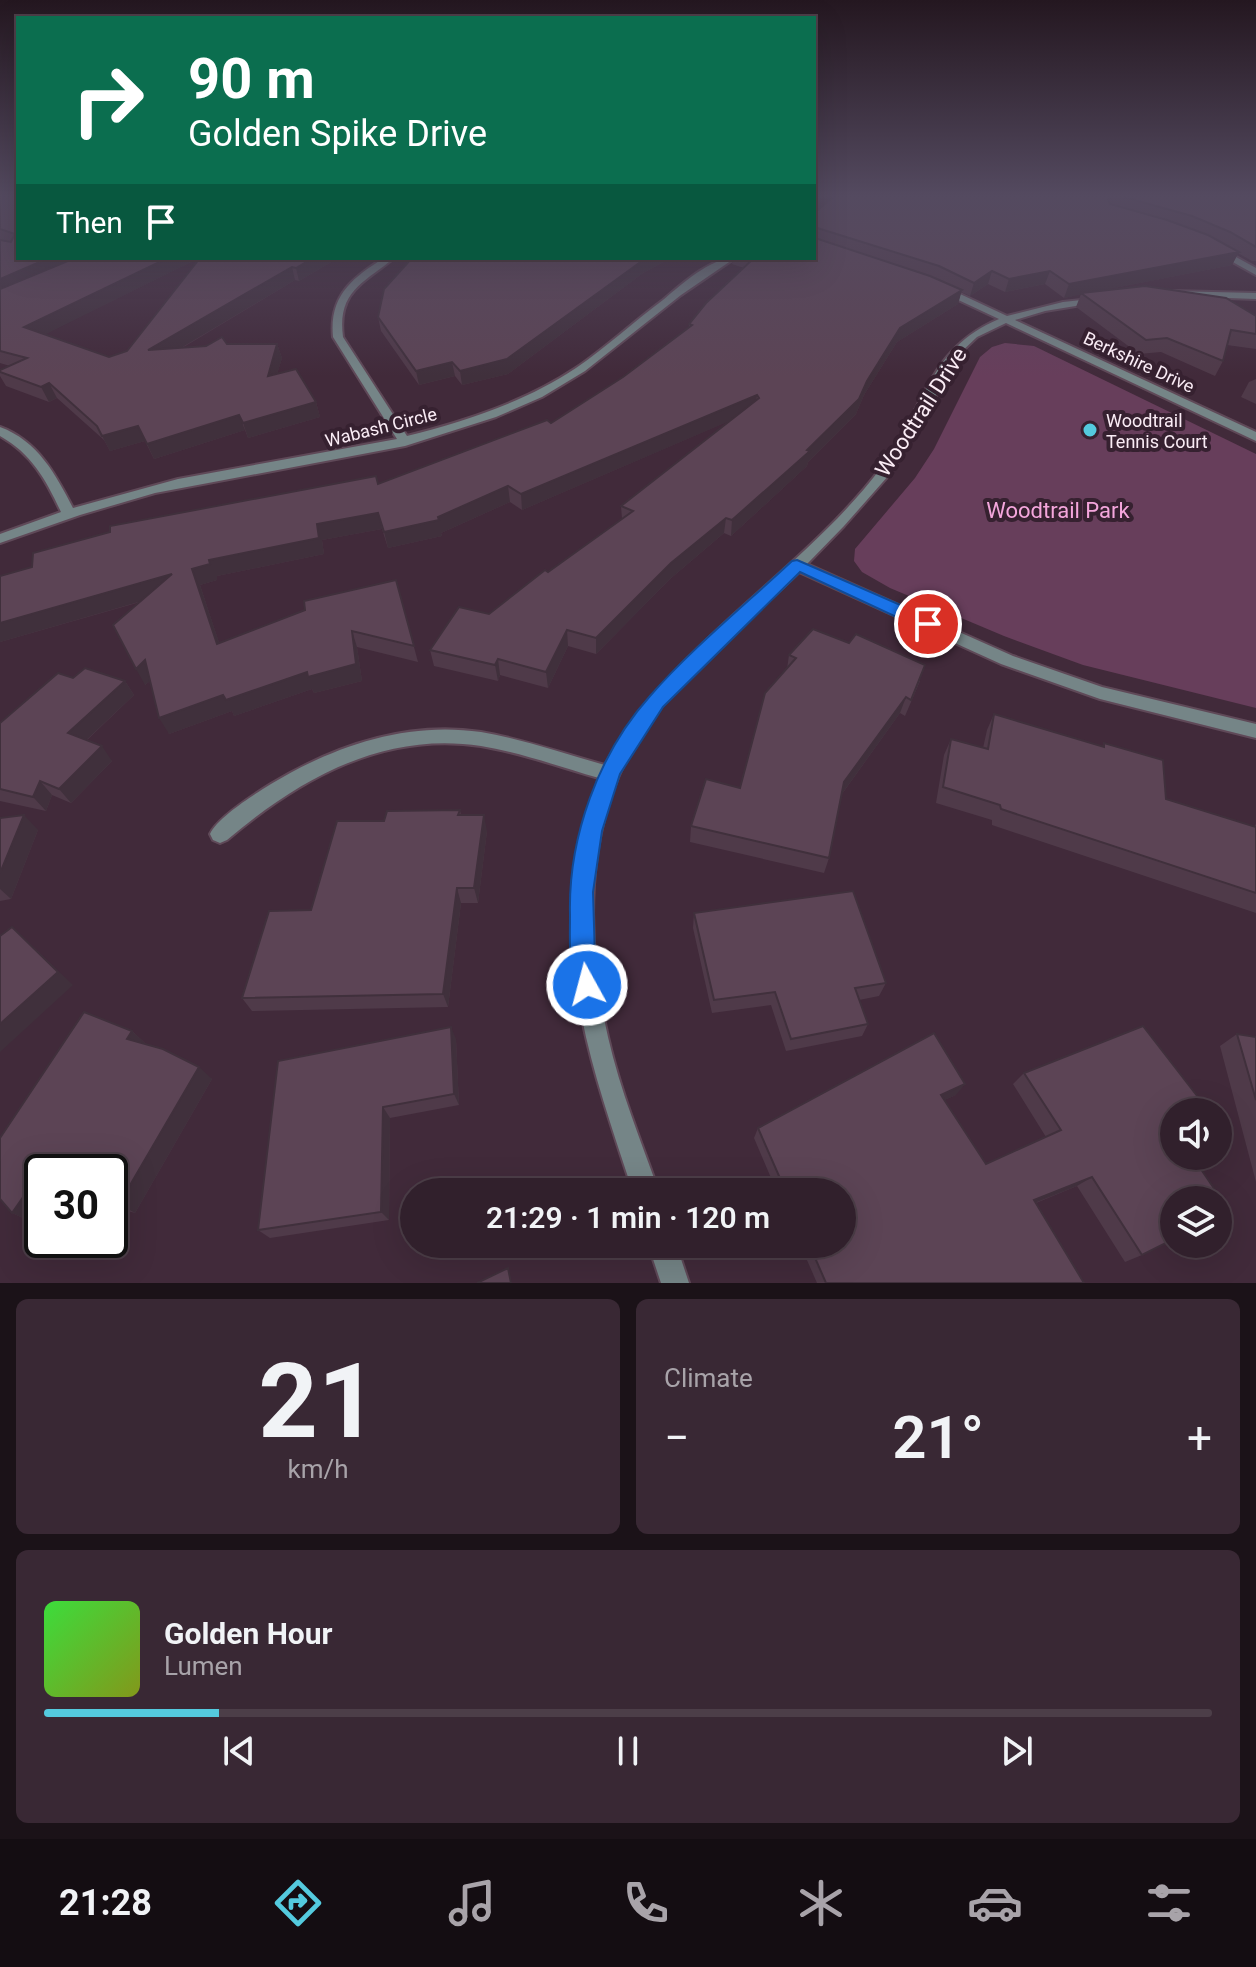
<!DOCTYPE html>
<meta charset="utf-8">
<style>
:root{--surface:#31202c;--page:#392834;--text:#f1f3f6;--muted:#a8a3a9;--line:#4c3e48;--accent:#54cade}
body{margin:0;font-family:Roboto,sans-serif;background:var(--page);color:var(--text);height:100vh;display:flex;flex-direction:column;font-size:30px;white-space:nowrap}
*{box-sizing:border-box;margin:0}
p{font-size:26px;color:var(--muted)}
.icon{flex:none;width:44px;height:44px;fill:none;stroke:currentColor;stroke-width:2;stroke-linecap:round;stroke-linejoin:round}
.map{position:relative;height:1283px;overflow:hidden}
.details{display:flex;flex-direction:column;gap:16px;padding:16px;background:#1b1218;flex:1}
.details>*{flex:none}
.guide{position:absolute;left:16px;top:16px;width:800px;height:244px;border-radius:0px;box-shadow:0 8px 32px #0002,0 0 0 2px var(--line);background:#0b6e4f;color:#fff;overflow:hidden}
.controls{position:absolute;left:1160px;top:1098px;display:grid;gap:16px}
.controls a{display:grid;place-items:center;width:72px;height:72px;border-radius:50%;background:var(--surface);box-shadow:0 8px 32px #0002,0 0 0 2px var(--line);font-size:40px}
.speed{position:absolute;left:24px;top:1154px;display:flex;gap:16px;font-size:40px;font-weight:700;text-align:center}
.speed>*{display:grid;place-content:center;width:104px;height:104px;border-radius:50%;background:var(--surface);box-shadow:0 8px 32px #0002,0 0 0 2px var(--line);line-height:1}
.speed .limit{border:4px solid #111;border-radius:12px;background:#fff;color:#111}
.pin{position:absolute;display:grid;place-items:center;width:68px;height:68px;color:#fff;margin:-34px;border:4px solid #fff;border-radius:50%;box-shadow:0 2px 8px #0007}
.me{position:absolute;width:88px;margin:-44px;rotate:353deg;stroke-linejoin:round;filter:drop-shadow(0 0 6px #0008)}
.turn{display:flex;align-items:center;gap:28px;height:168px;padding:0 40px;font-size:36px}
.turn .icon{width:104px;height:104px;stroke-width:2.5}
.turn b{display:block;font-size:56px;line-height:68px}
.then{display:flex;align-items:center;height:76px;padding:0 40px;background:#0003;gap:16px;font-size:30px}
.big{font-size:60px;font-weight:600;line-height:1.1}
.details .card{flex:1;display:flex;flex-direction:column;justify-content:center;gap:12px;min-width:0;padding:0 28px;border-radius:12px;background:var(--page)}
.details .dial{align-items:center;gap:0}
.dial b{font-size:104px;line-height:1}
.song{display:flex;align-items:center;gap:24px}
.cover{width:96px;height:96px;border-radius:12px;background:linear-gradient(135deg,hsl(120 70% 55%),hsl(70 70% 35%))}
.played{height:8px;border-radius:4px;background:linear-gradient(90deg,var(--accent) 15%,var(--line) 15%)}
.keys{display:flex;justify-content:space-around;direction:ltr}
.heat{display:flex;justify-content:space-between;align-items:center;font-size:44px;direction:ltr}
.details .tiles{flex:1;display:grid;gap:16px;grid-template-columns:1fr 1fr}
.card:last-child{grid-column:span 2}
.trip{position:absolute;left:400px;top:1178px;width:456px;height:80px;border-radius:40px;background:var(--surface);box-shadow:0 8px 32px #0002,0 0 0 2px var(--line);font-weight:600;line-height:80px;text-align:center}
.tabs{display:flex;height:128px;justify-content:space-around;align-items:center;background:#140d12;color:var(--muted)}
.tabs .icon{width:56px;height:56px}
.tabs .on{color:var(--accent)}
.tabs b{font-size:36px;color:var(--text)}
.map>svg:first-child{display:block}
.green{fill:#673e5b}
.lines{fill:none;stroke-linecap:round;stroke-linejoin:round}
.minor-casing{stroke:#5f4958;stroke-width:4}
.minor{fill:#758587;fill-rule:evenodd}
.wall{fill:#4f3a49}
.shaded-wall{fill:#40303c}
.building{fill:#5c4455;stroke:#40303c;stroke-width:2}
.route{fill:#1a73e8;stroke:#114b97;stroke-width:2}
.poi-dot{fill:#54cade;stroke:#362130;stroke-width:3}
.labels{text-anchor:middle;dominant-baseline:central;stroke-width:8;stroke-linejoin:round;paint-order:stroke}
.far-street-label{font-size:18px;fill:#faecf5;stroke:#362130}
.far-poi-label{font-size:18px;fill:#faecf5;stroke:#362130;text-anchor:start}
.street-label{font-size:22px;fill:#faecf5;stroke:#362130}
.park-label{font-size:22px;fill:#f4a6dc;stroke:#362130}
</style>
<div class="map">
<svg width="1256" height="1283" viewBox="0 0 1256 1283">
<rect width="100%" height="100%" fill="#412a3a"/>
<!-- green -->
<path class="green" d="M1005,343l29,3 222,108v254l-173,-43 -79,-29 -114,-48 -28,-16 -8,-11 1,-12 60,-71 19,-29 46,-92 12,-10z"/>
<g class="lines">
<defs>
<g id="minor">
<path d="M1216,246l40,22v7l-43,-24 -1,-2z"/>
<path d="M384,258h10c-30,25 -57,33 -51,79l64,99c59,-15 118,-34 169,-68 31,-21 57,-46 87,-68 19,-16 47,-42 72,-42l-54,37 -96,76 -43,26 -46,20 -91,29 -250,47 -75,22 -80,28v-9l61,-22c-15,-32 -29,-58 -61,-76v-9c38,14 56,48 73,81l105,-29 219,-40 -64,-102c-4,-41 19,-59 51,-79z"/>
<path d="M937,286h6l64,30 56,-14 37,-4v4l-55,9 -30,9 241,112v9l-250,-118 -29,14 -20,19 -43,81 -25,38 -45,51 -37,38 206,92 89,31 154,37v14l-156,-39 -99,-35 -202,-92c-52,51 -126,108 -163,170 -53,88 -50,198 -28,295 12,53 33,104 51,155h-26c-49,-148 -90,-259 -34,-414 -39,-11 -77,-25 -118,-32 -98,-15 -182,33 -254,94l-7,3 -7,-3 -3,-6c8,-17 45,-40 61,-50 63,-38 135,-63 210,-52 42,7 83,22 124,33 66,-121 194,-189 276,-297 43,-57 46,-119 118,-149l-62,-29z"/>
<path d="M1169,291l87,2v6l-84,-3 -3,-1z"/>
<path d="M648,1244h28l13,39h-28z"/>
</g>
</defs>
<!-- minor casing -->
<use href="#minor" class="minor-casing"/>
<!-- minor -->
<use href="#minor" class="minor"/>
</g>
<!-- wall -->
<g class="wall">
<path d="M0,196h18v62h48l2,3 7,-3h124l-154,76 64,23 18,-6 73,-93h138l-39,23 -4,-1 -113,68 45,-4h50l5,14 -5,16 39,28 4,15 -72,21 -3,-8 -91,29 -9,-18 -35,10 -6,-11 -47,-42 -8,4 -43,-16 -6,-10v-6l10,-4 -10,-3z"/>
<path d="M834,196h422v65h-4l-14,-8 -6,12 -139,27 163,24v33l-29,-4 -4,16 -8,15 -54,-24 -22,2 -63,-47 5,-13 -17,4 -19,-14 -40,8 -17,-8 -18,12 -9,-4 -3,12 -61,38 -33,53 -8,19 -48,48 -1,4 -76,70 -7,-3 -54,46 -74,75 -28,-8 -20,42 -48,-13 -2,6 -64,-15 -4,-16 59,-36 133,-95 -1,-13 110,-86 -209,90 -12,-8 -69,31 1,3 -54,12 -6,-19 -60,11 2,14 -107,22v4l-17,5 19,58 177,-63 22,82 -61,-15 5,34 -48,12 -2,-4 -78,27 -2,-5 -63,23 -19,-53 -5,4 -5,-83 -140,40v-66l378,-92 173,-61 72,-46 66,-50v-3l55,-56 -12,-4 1,-6h81l1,-49 3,1z"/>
<path d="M395,258h276l-28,15 -135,101 -46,11 -7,-9 -36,9 -38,-54 -3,-14 31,-55 -13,-2z"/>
<path d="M1256,379v25l-15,-7 8,-15z"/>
<path d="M789,655l131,26 -15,35 -5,-3 -58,81 -13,64 -5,15 -134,-31 1,-16 49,-38 47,-119z"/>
<path d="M73,678l52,3 9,14 -47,45 25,21 -41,42 -19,-8 -6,16 -46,-10v-78z"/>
<path d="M994,714l108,33 2,-4 62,56 88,28 2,-3v89l-264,-88v-5l-56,-17 8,-48 7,-16 32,9 4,-18z"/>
<path d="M460,810l1,5 26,16 -9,72h-17l-13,104 -196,4 -10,-13 142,-177z"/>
<path d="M0,818l38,12 -27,69 -11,2z"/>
<path d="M694,913l192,70 -7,13 -20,4 9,24 -6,12 -76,15 -15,-46 -59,8 -19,-85z"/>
<path d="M132,1031l14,13 66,35 -77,134 -25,-7v-34h-68v34l-10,16 -20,-9z"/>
<path d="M1237,1034l19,3v145l-36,-136z"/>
<path d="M456,1039l3,66 -69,13 -1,102 -119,18 -12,-8 20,-169z"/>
<path d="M1024,1073l150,39v17l-32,126 -17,7 -48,-76 -41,17 48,80h-267l-17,-39h42v-52h-65l-23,-54 4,-10 198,-33 -12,5 42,64 60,-27 -33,-53z"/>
</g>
<!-- shaded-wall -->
<g class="shaded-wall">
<path d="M1239,252l-7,13 -168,33 5,-14z"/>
<path d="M49,258h17l3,7 -69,31v-17z"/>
<path d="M168,258h31l-167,83 -8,-14z"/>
<path d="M313,258h25l-39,23 -3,-13z"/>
<path d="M646,258h25l-28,15 -135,101 -46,11 -2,-14z"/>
<path d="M292,267l3,13 -141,84 -6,-14z"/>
<path d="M992,271l-4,13 -18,12 4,-13z"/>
<path d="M1050,271l-5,13 -40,8 4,-13z"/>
<path d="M962,290l-4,14 -61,38 -33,53 -8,19 -48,48 -1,4 -76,70 1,-16 75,-70 60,-69 33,-53z"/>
<path d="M277,344l5,14 -10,33 -4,-15z"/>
<path d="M452,362l3,14 -36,9 -3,-14z"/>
<path d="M49,383l8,15 -8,4 -8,-15z"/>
<path d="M757,395l-2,15 -233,100 -1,-16z"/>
<path d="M316,402l4,15 -72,21 -5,-15z"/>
<path d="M239,415l6,15 -91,29 -7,-15z"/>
<path d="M138,426l7,15 -35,10 -8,-15z"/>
<path d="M508,486l2,16 -69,31 1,3 -54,12 -4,-16 54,-15z"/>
<path d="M378,513l4,16 -60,11 2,14 -107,22v4l-17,5 25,75 -8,-16 -25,-75 17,-9 108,-36z"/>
<path d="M726,518l-2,15 -54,46 -74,75v-16l75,-75z"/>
<path d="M172,574l8,16 -180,52v-19z"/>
<path d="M567,630l1,16 -20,42 -2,-16z"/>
<path d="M352,631l5,16 5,34 -48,12 -2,-4 -78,27 -2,-5 -63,23 -10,-16z"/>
<path d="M498,659l2,16 -2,6 -3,-16z"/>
<path d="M145,660l10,17 -10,8 -9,-16z"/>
<path d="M125,681l9,14 -55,52 -11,-14z"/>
<path d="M906,697l-6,16 -61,85 5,-16z"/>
<path d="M102,746l10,15 -41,42 -12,-14z"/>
<path d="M40,781l12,14 -6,16 -13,-14z"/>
<path d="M24,815l14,15 -27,69 -11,-10v-16z"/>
<path d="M484,815l3,16 -9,72 -4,-15z"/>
<path d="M457,888l4,15 -13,104 -5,-13z"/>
<path d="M12,927l61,58 -73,67v-28z"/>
<path d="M451,1027l5,12 3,66 -5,-11z"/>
<path d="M132,1031l14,13 -4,8 -15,-13z"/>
<path d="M199,1067l13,12 -77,134 -16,-9z"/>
<path d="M965,1084l-9,11 -25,11 10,-11z"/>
<path d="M383,1107l7,11 -1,102 -8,-8z"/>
<path d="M1092,1177l-15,9 -55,22 12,-8z"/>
<path d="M35,1180l7,4v22l-10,16 -20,-9z"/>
</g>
<!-- building -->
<g class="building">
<path d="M0,196h18v62h31l-49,21v-39l11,2 4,-8 -15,-5z"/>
<path d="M834,196h278l-4,4 2,4 57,16 41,15 31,17 -170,32 -19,-13 -41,8 -17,-8 -18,12 -35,-17 -125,-39 1,11 115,38 32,14 -62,38 -33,53 -8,18 -52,51 3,1 -78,69 -6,-2 -55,45 -75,75 -29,-8 -21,42 -48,-13 -3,6 -65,-15 29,-43 30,7 56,-44 3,2 46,-33 39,-28 -12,-5 138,-108 -2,-3 -236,99 -13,-8 -70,31 1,3 -55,12 -6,-19 -61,11 2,14 -110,22 1,4 -18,5 25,75 88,-34 -1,-9 92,-21 18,66 -62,-15 4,33 -48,13 -1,-5 -81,28 -3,-5 -64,23 -14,-58 -9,9 -23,-44 59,-51 -172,49v-47l32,-9 1,-14 77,-21v-6l266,-50 2,8 169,-64 4,3 72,-46 69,-52 -3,-1 17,-21 48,-45h60v-49l4,1z"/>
<path d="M1120,196h136v51l-26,-15 -38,-16z"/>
<path d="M75,258h93l-144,69 85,30 18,-6 73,-93h113l-17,10 -4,-1 -144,83 58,-4 16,-9 5,7h50l-9,32 28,-7 20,33 -73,21 -4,-8 -92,29 -9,-18 -36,10 -5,-10 -48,-43 -8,4 -41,-15v-2l27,-12 -27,-7v-62z"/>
<path d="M412,258h234l-139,101 -47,12 -8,-9 -36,9 -38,-54 6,-28z"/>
<path d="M1145,286l81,12 30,18v18l-25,-4 -8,31 -56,-23 -21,2 -65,-47z"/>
<path d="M813,629l36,14 7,-9 69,31 -14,35 -5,-3 -62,85 -15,76 -138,-32 15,-47 34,9 25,-95 31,-35 -7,-3z"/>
<path d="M85,668l40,13 -57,52 34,13 -43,43 -19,-8 -7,16 -33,-8v-66l58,-50 15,5z"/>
<path d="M994,714l110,33v-4l59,17 3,39 90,28v66l-255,-84 -1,-4 -57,-18 8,-48 37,10z"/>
<path d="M460,810l-2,5h26l-10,73h-17l-14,106 -201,4 27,-87 42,-1 26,-89h47l3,-10z"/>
<path d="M24,815l-24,58v-55z"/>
<path d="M853,891l33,92 -31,5 13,36 -77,15 -16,-47 -61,8 -20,-87z"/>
<path d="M12,927l46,45 -58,52v-88z"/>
<path d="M84,1012l48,19 -5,8 36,10 36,18 -80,137 -9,-2v-30h-68v10l-7,-2 -23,33 -12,-14v-61z"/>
<path d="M1143,1026l65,84 -5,2h-29v14l-2,1 2,3v26h18l38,56 -12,6v-18h-44v39l-32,16 -50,-78 -58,23 50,83h-258l-17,-39h33v-52h-56l-28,-64 176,-95 31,51 -24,11 45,69 75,-34 -37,-57z"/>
<path d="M451,1027l3,67 -71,13 -2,105 -123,18 20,-169z"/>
<path d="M1237,1034l19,3v63z"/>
<path d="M508,1268l3,15h-34z"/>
</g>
<!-- sky -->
<linearGradient id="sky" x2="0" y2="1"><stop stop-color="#241720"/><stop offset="0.52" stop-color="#544a60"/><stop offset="1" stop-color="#544a60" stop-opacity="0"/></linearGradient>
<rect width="1256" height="376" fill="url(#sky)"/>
<!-- route -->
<path class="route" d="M797,560l138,60 2,4 -2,5h-13l-122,-57 -137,135 -43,67 -18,57 -9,61 2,66 5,27 -4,9 -9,3 -9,-3c-10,-25 -8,-53 -8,-79 -2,-77 28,-161 80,-219 40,-46 96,-92 142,-135z"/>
<!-- markers -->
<circle class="poi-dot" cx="1090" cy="430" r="8"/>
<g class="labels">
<!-- far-street labels -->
<g class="far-street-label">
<text transform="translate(1139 362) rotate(25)">Berkshire Drive</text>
<text transform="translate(381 427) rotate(-14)">Wabash Circle</text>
</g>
<!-- far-poi labels -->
<g class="far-poi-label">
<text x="1106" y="420">Woodtrail<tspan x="1106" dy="21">Tennis Court</tspan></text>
</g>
<!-- street labels -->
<g class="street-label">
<text transform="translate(921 412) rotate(-57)">Woodtrail Drive</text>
</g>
<!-- park labels -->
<g class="park-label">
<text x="1058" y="510">Woodtrail Park</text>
</g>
</g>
</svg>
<div class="controls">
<a><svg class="icon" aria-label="sound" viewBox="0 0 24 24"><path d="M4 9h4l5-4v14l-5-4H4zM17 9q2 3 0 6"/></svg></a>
<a><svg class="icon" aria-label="layers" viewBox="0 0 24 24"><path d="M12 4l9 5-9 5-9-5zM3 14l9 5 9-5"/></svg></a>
</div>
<div class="speed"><div class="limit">30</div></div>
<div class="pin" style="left:928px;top:624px;background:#d93025"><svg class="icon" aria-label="arrive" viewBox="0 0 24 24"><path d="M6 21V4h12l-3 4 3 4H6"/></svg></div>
<svg class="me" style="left:587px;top:985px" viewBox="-20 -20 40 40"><circle r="17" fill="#1a73e8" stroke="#fff" stroke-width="3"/><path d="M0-11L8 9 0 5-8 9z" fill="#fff"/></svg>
<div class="trip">21:29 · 1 min · 120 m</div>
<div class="guide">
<div class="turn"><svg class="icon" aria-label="right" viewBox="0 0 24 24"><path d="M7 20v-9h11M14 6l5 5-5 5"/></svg><div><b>90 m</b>Golden Spike Drive</div></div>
<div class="then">Then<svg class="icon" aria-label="arrive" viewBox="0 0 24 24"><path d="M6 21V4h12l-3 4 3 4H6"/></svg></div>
</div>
</div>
<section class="details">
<div class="tiles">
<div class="card dial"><b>21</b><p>km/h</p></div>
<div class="card"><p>Climate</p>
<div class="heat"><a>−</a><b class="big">21°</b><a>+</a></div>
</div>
<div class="card">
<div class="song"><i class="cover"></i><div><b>Golden Hour</b><p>Lumen</p></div></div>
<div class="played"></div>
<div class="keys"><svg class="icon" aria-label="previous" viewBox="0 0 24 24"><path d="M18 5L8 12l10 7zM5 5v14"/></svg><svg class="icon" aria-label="pause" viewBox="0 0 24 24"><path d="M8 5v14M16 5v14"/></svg><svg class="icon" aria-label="next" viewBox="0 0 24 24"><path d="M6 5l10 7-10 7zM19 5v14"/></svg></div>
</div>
</div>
</section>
<nav class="tabs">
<b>21:28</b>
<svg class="icon on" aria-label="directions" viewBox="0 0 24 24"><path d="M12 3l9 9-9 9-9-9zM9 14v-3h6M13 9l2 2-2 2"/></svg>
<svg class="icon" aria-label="music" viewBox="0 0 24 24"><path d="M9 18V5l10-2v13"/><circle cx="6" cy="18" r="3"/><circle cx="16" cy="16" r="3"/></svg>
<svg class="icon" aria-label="phone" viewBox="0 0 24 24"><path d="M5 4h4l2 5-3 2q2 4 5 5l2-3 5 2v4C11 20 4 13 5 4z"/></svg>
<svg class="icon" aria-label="climate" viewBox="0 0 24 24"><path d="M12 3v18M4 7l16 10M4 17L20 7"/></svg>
<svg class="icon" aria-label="car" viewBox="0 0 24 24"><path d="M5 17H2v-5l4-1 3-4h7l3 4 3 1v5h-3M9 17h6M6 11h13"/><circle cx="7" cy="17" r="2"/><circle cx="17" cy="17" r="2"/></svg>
<svg class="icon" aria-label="filters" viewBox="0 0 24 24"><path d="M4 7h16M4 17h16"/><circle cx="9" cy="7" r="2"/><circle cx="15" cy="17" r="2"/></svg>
</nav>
